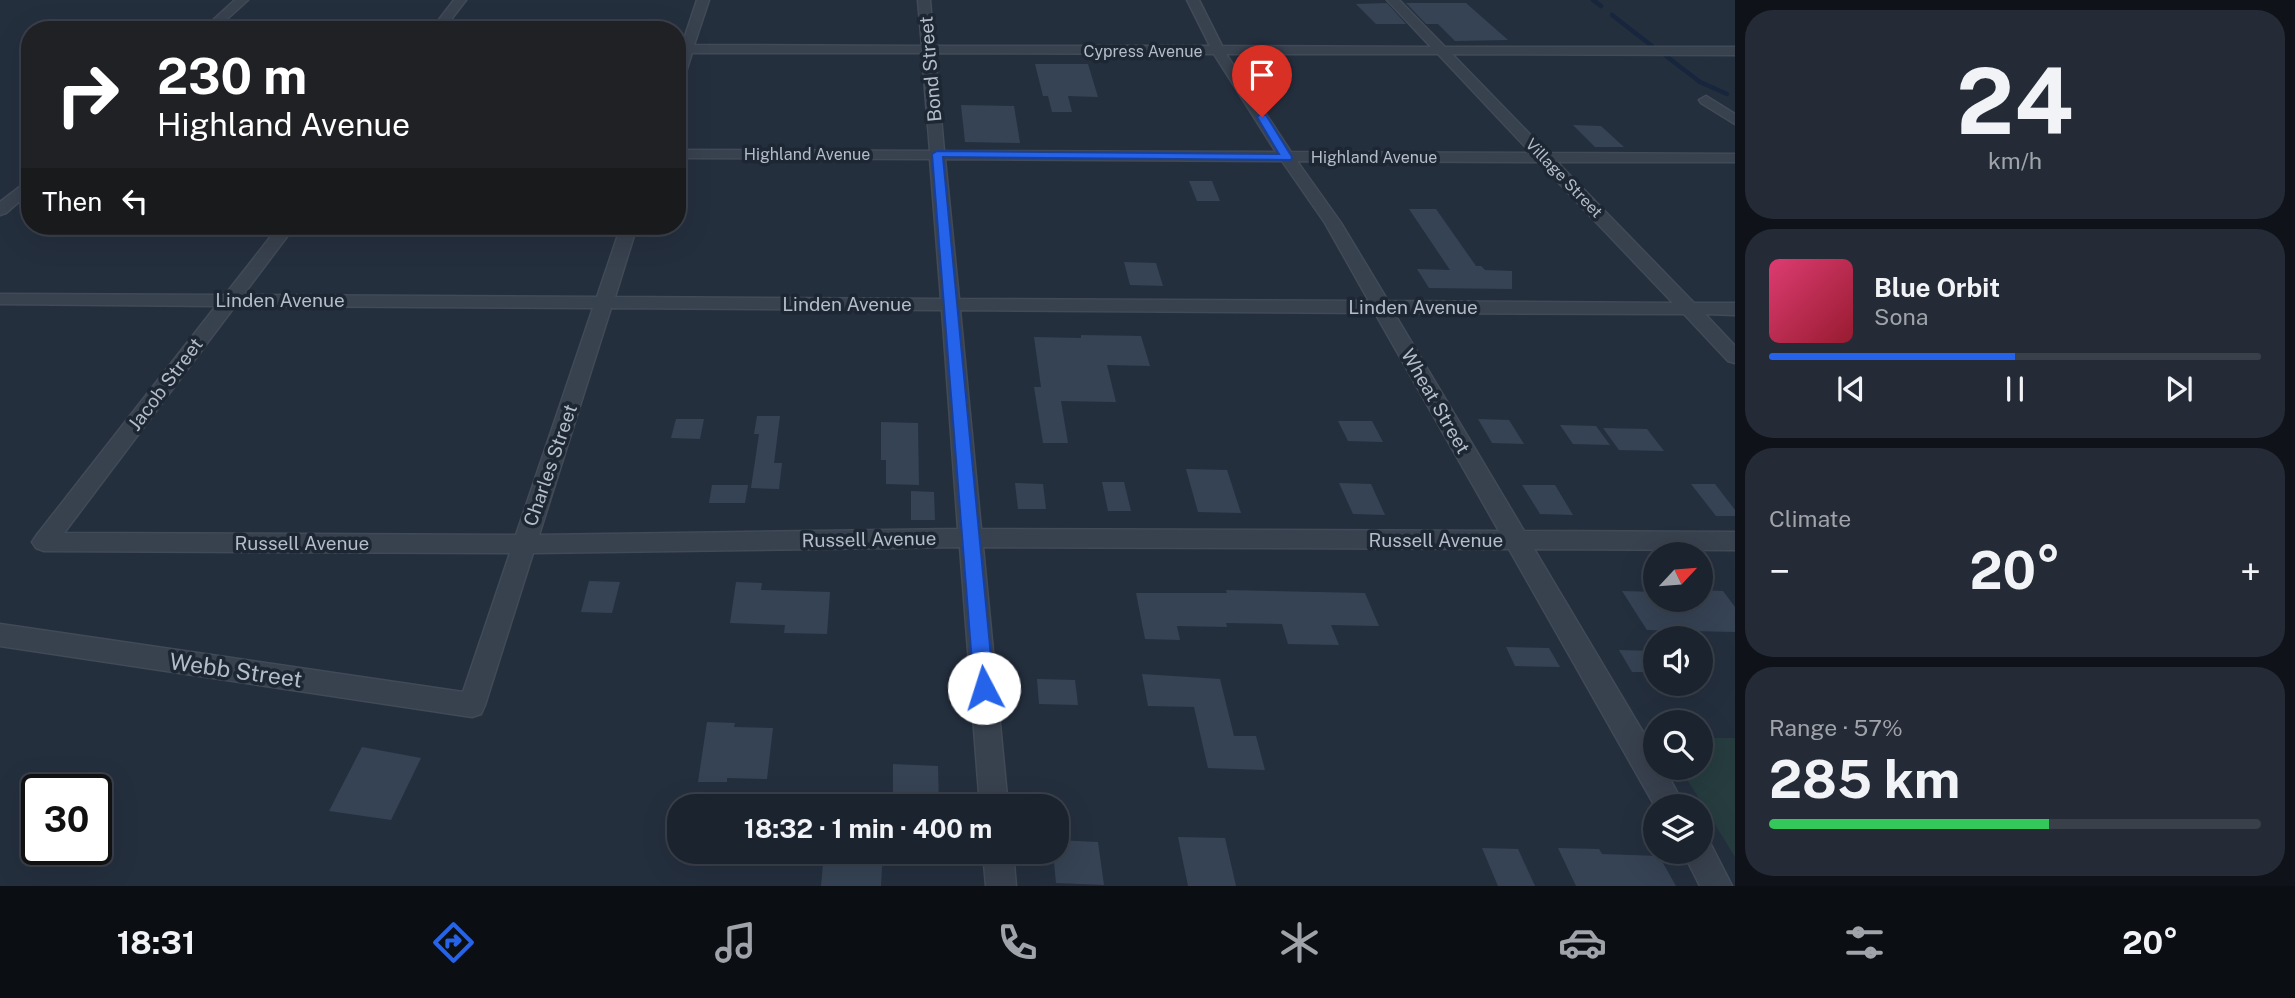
<!DOCTYPE html>
<meta charset="utf-8">
<style>
:root{--surface:#1b232e;--page:#242b36;--text:#f1f3f6;--muted:#a0a4aa;--line:#39404a;--accent:#2563eb}
body{margin:0;font-family:"Public Sans",sans-serif;background:var(--page);color:var(--text);height:100vh;display:flex;flex-direction:column;font-size:26px;white-space:nowrap}
*{box-sizing:border-box;margin:0}
p{font-size:23px;color:var(--muted)}
.icon{flex:none;width:38px;height:38px;fill:none;stroke:currentColor;stroke-width:2;stroke-linecap:round;stroke-linejoin:round}
.map{position:relative;flex:1;overflow:hidden}
.drawer{display:flex;flex-direction:column;gap:10px;padding:10px;background:#0f1319;width:560px}
.drawer>*{flex:none}
.guide{position:absolute;left:21px;top:21px;width:665px;height:214px;border-radius:28px;box-shadow:0 7px 28px #0002,0 0 0 2px var(--line);background:#202124;color:#fff;overflow:hidden}
.needle{width:46px;rotate:64deg}
.tools{position:absolute;left:1643px;top:542px;display:grid;gap:14px}
.tools a{display:grid;place-items:center;width:70px;height:70px;border-radius:50%;background:var(--surface);box-shadow:0 7px 28px #0002,0 0 0 2px var(--line);font-size:35px}
.speed{position:absolute;left:21px;top:774px;display:flex;gap:14px;font-size:35px;font-weight:700;text-align:center}
.speed>*{display:grid;place-content:center;width:91px;height:91px;border-radius:50%;background:var(--surface);box-shadow:0 7px 28px #0002,0 0 0 2px var(--line);line-height:1}
.speed .limit{border:4px solid #111;border-radius:10px;background:#fff;color:#111}
.pin{position:absolute;display:grid;place-items:center;width:60px;height:60px;color:#fff;margin:-72px -30px;border-radius:50% 50% 50% 0;rotate:-45deg;box-shadow:0 0 7px #0007}
.pin .icon{rotate:45deg}
.me{position:absolute;width:77px;margin:-38px;rotate:355deg;stroke-linejoin:round;filter:drop-shadow(0 0 5px #0008)}
.turn{display:flex;align-items:center;gap:24px;height:147px;padding:0 21px;font-size:32px}
.turn .icon{width:91px;height:91px;stroke-width:2.5}
.turn b{display:block;font-size:49px;line-height:60px}
.then{display:flex;align-items:center;height:66px;padding:0 21px;background:#0003;gap:14px;font-size:26px}
.big{font-size:52px;font-weight:700;line-height:1.1}
.drawer .tile{flex:1;display:flex;flex-direction:column;justify-content:center;gap:10px;min-width:0;padding:0 24px;border-radius:28px;background:var(--page)}
.drawer .dial{align-items:center;gap:0}
.dial b{font-size:91px;line-height:1}
.song{display:flex;align-items:center;gap:21px}
.cover{width:84px;height:84px;border-radius:10px;background:linear-gradient(135deg,hsl(340 70% 55%),hsl(350 70% 35%))}
.played{height:7px;border-radius:4px;background:linear-gradient(90deg,var(--accent) 50%,var(--line) 50%)}
.keys{display:flex;justify-content:space-around;direction:ltr}
.heat{display:flex;justify-content:space-between;align-items:center;font-size:38px;direction:ltr}
.charge{height:10px;border-radius:5px;background:linear-gradient(90deg,#34c759 57%,var(--line) 0)}
.trip{position:absolute;left:667px;top:794px;width:402px;height:70px;border-radius:28px;background:var(--surface);box-shadow:0 7px 28px #0002,0 0 0 2px var(--line);font-weight:700;line-height:70px;text-align:center}
.menu{display:flex;height:112px;justify-content:space-around;align-items:center;background:#0b0e12;color:var(--muted)}
.menu .icon{width:49px;height:49px}
.menu .selected{color:var(--accent)}
.menu b{font-size:32px;color:var(--text)}
main{display:flex;flex:1;min-height:0}
.map>svg:first-child{display:block}
.green{fill:#263c3f}
.lines{fill:none;stroke-linecap:round;stroke-linejoin:round}
.stream{stroke:#17263c;stroke-width:4.5}
.building{fill:#364354}
.street-casing{stroke:#414a57;stroke-width:3}
.street{fill:#38414e;fill-rule:evenodd}
.route{fill:#2563eb;stroke:#184099;stroke-width:2}
.labels{text-anchor:middle;dominant-baseline:central;stroke-width:7;stroke-linejoin:round;paint-order:stroke}
.far-street-label{font-size:16px;fill:#b4bcc9;stroke:#1d2633}
.street-label{font-size:19px;fill:#b4bcc9;stroke:#1d2633}
.near-street-label{font-size:23px;fill:#b4bcc9;stroke:#1d2633}
</style>
<main>
<div class="map">
<svg width="1735" height="886" viewBox="0 0 1735 886">
<rect width="100%" height="100%" fill="#242f3e"/>
<!-- green -->
<path class="green" d="M1701,738h34v119l-55,-89h21z"/>
<g class="lines">
<!-- stream -->
<g class="stream">
<path d="M1593,0l8,6"/>
<path d="M1612,15l40,31"/>
<path d="M1666,56l34,26 27,12"/>
</g>
</g>
<!-- building -->
<g class="building">
<path d="M1387,3l19,21h-30l-20,-20z"/>
<path d="M1406,3h60l42,37 -53,1 -17,-17h-12z"/>
<path d="M1035,64h53l10,33 -30,-1 4,16h-20l-4,-16h-5z"/>
<path d="M961,105l53,1 6,37 -55,-1z"/>
<path d="M1573,125l28,1 23,21h-29z"/>
<path d="M1189,181h23l8,20h-23z"/>
<path d="M1409,209h27l40,57h5l4,4 27,1v18l-83,-1 -12,-19 33,1z"/>
<path d="M1124,262l32,1 7,23 -33,-1z"/>
<path d="M1081,335l60,1 9,30 -43,-1 9,37 -55,-1 7,42h-25l-9,-56h7l-7,-50 47,1z"/>
<path d="M757,416h23l-6,47h8l-3,26 -28,-1 8,-54h-5z"/>
<path d="M676,419h28l-4,20 -29,-1z"/>
<path d="M1478,419l31,1 15,24 -32,-1z"/>
<path d="M1338,421h34l11,21 -35,-1z"/>
<path d="M881,422l37,1 1,62 -33,-1v-24h-5z"/>
<path d="M1560,425l36,1 14,19 -37,-1z"/>
<path d="M1603,428l44,1 17,22 -45,-1z"/>
<path d="M1186,469l41,1 14,43 -43,-1z"/>
<path d="M1102,482h22l7,29h-23z"/>
<path d="M1015,483l28,1 3,25h-28z"/>
<path d="M1339,483l32,1 14,31 -32,-1z"/>
<path d="M1691,484h24l20,26v6h-19z"/>
<path d="M712,485h36l-3,18h-36z"/>
<path d="M1522,485h33l18,30 -33,-1z"/>
<path d="M911,491l23,1 1,28h-24z"/>
<path d="M589,581l31,1 -8,31 -31,-1z"/>
<path d="M736,582l26,1 -1,7 69,2 -3,42 -43,-1 1,-8 -55,-2z"/>
<path d="M1226,590l139,3 14,33 -48,-1 8,20 -51,-1 -6,-20 -56,-1 1,4 -50,-1 3,14 -35,-1 -9,-46h91z"/>
<path d="M1701,590l22,1 12,16v25l-88,-2 -25,-39 34,1v8h45z"/>
<path d="M1506,647l43,1 11,19 -45,-1z"/>
<path d="M1619,650l37,1v21h-24z"/>
<path d="M1142,674l78,5 14,57h22l9,34 -57,-2 -14,-61 -46,-1z"/>
<path d="M1037,679l38,1 3,25 -39,-1z"/>
<path d="M707,722l28,1 -1,4 39,1 -6,51 -40,-1v4h-29z"/>
<path d="M362,747l59,11 -30,62 -62,-9z"/>
<path d="M893,764l45,2 1,40 -46,-1z"/>
<path d="M1178,837l47,1 11,48h-48z"/>
<path d="M1057,840l41,2 6,43 -48,-2 -3,-31h4z"/>
<path d="M1482,848l36,1 17,37h-37z"/>
<path d="M1558,848l41,1 3,5 57,2 17,30h-100z"/>
<path d="M823,864l59,2 -1,20h-60z"/>
</g>
<g class="lines">
<defs>
<g id="street">
<path d="M235,0h13l-33,30h-13z"/>
<path d="M454,0h12l-23,30h-12z"/>
<path d="M697,0h12l-15,45 228,1 -4,-46h12l4,46h276l-23,-46h12l23,46 209,1 -44,-47h12l46,47h290v8l-283,-1 96,99 187,1v8h-178l137,141h41v12l-30,-1 30,32v17l-7,-2 -44,-47 -290,-1 130,218 211,1v18l-201,-1 122,205v14h8l21,39 -29,1 -147,-259 -526,-2 25,260h-28l-20,-260 -427,6 -48,152 -4,9 -9,3 -472,-71v-22l463,68 47,-139 -466,-2 -8,-3 -4,-6 4,-6 180,-230 -216,-2v-10l225,1 54,-69h16l-52,69 354,2 24,-71h16l-22,71 326,2 -11,-140 -253,-1v-8l253,1 -8,-98h-230l-8,25 -7,4v-37h5zM935,53l279,1 62,98 -332,-1zM1226,54h212l93,99 -240,-1zM945,159l337,2 43,62 44,78 -410,-2zM1297,161l242,1 134,141 -285,-2 -47,-78zM235,306l358,2 -77,227 -452,-2zM611,308l331,2 16,219 -419,6zM960,310l415,3 124,218 -518,-2z"/>
<path d="M1706,96l29,18v10l-34,-21 -2,-3z"/>
<path d="M30,179v13l-24,21 -6,2v-13z"/>
<path d="M1701,838l8,3 23,45h-32l-17,-34h18z"/>
<path d="M983,852h30l3,34h-30z"/>
</g>
</defs>
<!-- street casing -->
<use href="#street" class="street-casing"/>
<!-- street -->
<use href="#street" class="street"/>
</g>
<!-- route -->
<path class="route" d="M1259,115h7l26,42 -1,3 -348,-3 51,531 -3,6 -7,3 -7,-3 -3,-6 -42,-534 5,-3 342,3 -22,-37z"/>
<g class="labels">
<!-- far-street labels -->
<g class="far-street-label">
<text x="1143" y="51">Cypress Avenue</text>
<text x="807" y="154">Highland Avenue</text>
<text x="1374" y="157">Highland Avenue</text>
<text transform="translate(1564 178) rotate(46)">Village Street</text>
</g>
<!-- street labels -->
<g class="street-label">
<text transform="translate(930 69) rotate(-95)">Bond Street</text>
<text x="280" y="300">Linden Avenue</text>
<text x="847" y="304">Linden Avenue</text>
<text x="1413" y="307">Linden Avenue</text>
<text transform="translate(165 384) rotate(-53)">Jacob Street</text>
<text transform="translate(1436 401) rotate(60)">Wheat Street</text>
<text transform="translate(550 465) rotate(-71)">Charles Street</text>
<text transform="translate(869 539) rotate(-1)">Russell Avenue</text>
<text x="1436" y="540">Russell Avenue</text>
<text x="302" y="543">Russell Avenue</text>
</g>
<!-- near-street labels -->
<g class="near-street-label">
<text transform="translate(236 670) rotate(8)">Webb Street</text>
</g>
</g>
</svg>
<div class="tools">
<a><svg class="needle" viewBox="-14 -14 28 28"><path d="M0-13l5 13h-10z" fill="#e53935"/><path d="M0 13l5-13h-10z" fill="#a0a4aa"/></svg></a>
<a><svg class="icon" aria-label="sound" viewBox="0 0 24 24"><path d="M4 9h4l5-4v14l-5-4H4zM17 9q2 3 0 6"/></svg></a>
<a><svg class="icon" aria-label="search" viewBox="0 0 24 24"><circle cx="10" cy="10" r="6"/><path d="M15 15l6 6"/></svg></a>
<a><svg class="icon" aria-label="layers" viewBox="0 0 24 24"><path d="M12 4l9 5-9 5-9-5zM3 14l9 5 9-5"/></svg></a>
</div>
<div class="speed"><div class="limit">30</div></div>
<div class="pin" style="left:1262px;top:117px;background:#d93025"><svg class="icon" aria-label="arrive" viewBox="0 0 24 24"><path d="M6 21V4h12l-3 4 3 4H6"/></svg></div>
<svg class="me" style="left:984px;top:688px" viewBox="-20 -20 40 40"><circle r="19" fill="#fff"/><path d="M0-13L10 11 0 6-10 11z" fill="#2563eb"/></svg>
<div class="trip">18:32 · 1 min · 400 m</div>
<div class="guide">
<div class="turn"><svg class="icon" aria-label="right" viewBox="0 0 24 24"><path d="M7 20v-9h11M14 6l5 5-5 5"/></svg><div><b>230 m</b>Highland Avenue</div></div>
<div class="then">Then<svg class="icon" aria-label="left" viewBox="0 0 24 24"><path d="M17 20v-9H6M10 6l-5 5 5 5"/></svg></div>
</div>
</div>
<section class="drawer">
<div class="tile dial"><b>24</b><p>km/h</p></div>
<div class="tile">
<div class="song"><i class="cover"></i><div><b>Blue Orbit</b><p>Sona</p></div></div>
<div class="played"></div>
<div class="keys"><svg class="icon" aria-label="previous" viewBox="0 0 24 24"><path d="M18 5L8 12l10 7zM5 5v14"/></svg><svg class="icon" aria-label="pause" viewBox="0 0 24 24"><path d="M8 5v14M16 5v14"/></svg><svg class="icon" aria-label="next" viewBox="0 0 24 24"><path d="M6 5l10 7-10 7zM19 5v14"/></svg></div>
</div>
<div class="tile"><p>Climate</p>
<div class="heat"><a>−</a><b class="big">20°</b><a>+</a></div>
</div>
<div class="tile"><p>Range · 57%</p><b class="big">285 km</b><div class="charge"></div></div>
</section>
</main>
<nav class="menu">
<b>18:31</b>
<svg class="icon selected" aria-label="directions" viewBox="0 0 24 24"><path d="M12 3l9 9-9 9-9-9zM9 14v-3h6M13 9l2 2-2 2"/></svg>
<svg class="icon" aria-label="music" viewBox="0 0 24 24"><path d="M9 18V5l10-2v13"/><circle cx="6" cy="18" r="3"/><circle cx="16" cy="16" r="3"/></svg>
<svg class="icon" aria-label="phone" viewBox="0 0 24 24"><path d="M5 4h4l2 5-3 2q2 4 5 5l2-3 5 2v4C11 20 4 13 5 4z"/></svg>
<svg class="icon" aria-label="climate" viewBox="0 0 24 24"><path d="M12 3v18M4 7l16 10M4 17L20 7"/></svg>
<svg class="icon" aria-label="car" viewBox="0 0 24 24"><path d="M5 17H2v-5l4-1 3-4h7l3 4 3 1v5h-3M9 17h6M6 11h13"/><circle cx="7" cy="17" r="2"/><circle cx="17" cy="17" r="2"/></svg>
<svg class="icon" aria-label="filters" viewBox="0 0 24 24"><path d="M4 7h16M4 17h16"/><circle cx="9" cy="7" r="2"/><circle cx="15" cy="17" r="2"/></svg>
<b>20°</b>
</nav>
